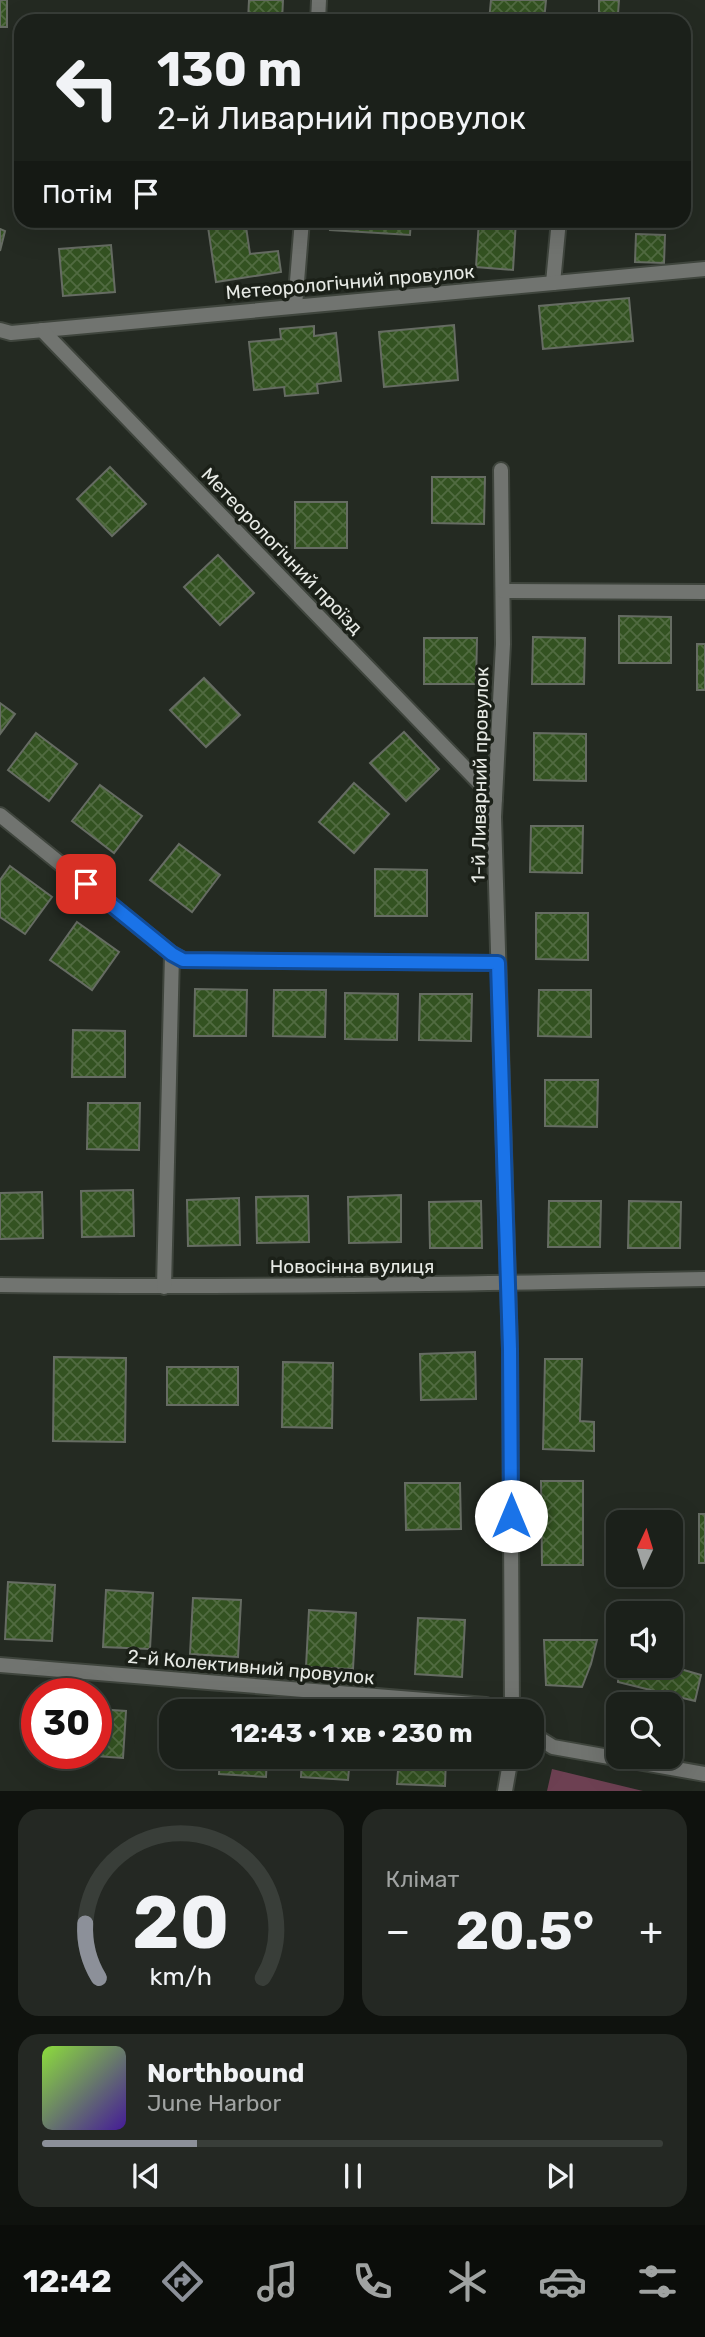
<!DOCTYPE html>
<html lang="uk">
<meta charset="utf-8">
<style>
:root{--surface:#1b201a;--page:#242823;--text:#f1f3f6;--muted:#a0a3a2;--line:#393e39;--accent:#8c9099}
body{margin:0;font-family:Rubik,sans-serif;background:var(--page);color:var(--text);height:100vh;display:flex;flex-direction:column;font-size:26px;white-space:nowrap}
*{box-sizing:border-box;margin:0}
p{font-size:23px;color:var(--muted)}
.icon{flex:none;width:38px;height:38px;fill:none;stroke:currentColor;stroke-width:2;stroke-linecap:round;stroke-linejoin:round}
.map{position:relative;height:1791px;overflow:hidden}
.drawer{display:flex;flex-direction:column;gap:18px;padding:18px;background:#0f120e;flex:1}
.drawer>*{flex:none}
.guide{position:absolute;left:14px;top:14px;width:677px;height:214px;border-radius:21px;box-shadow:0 7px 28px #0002,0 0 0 2px var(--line);background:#1b201a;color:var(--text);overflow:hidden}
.needle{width:46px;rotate:4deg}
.controls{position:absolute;left:606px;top:1510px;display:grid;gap:14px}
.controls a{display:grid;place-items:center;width:77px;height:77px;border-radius:14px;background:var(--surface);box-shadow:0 7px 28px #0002,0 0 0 2px var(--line);font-size:35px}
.speed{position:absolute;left:21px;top:1678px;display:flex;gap:14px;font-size:35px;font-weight:700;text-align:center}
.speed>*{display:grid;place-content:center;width:91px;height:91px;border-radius:50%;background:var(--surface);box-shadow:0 7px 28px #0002,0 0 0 2px var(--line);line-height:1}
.speed .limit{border:10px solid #d22;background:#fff;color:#111}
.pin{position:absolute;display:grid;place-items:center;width:60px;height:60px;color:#fff;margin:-30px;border-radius:14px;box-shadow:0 4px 10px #0006}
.me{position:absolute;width:77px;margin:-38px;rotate:0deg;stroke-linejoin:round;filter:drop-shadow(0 0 5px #0008)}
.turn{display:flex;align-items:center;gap:24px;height:147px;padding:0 28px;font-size:32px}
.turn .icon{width:91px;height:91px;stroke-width:2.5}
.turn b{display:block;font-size:49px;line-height:60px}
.then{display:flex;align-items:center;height:66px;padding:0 28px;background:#0003;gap:14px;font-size:26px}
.big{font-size:52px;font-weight:700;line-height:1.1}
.drawer .card{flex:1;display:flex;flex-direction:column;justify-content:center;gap:10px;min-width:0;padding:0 24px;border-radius:21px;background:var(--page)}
.drawer .dial{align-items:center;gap:0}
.dial svg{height:182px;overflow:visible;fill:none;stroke:var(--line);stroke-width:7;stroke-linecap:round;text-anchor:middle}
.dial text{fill:var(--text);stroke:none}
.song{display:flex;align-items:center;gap:21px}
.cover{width:84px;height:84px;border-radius:10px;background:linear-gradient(135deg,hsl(90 70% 55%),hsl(260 70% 35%))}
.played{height:7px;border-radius:4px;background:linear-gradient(90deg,var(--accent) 25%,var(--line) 25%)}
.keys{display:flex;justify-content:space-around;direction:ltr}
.heat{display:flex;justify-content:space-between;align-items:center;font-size:38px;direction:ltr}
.drawer .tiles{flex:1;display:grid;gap:18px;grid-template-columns:1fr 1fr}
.card:last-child{grid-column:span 2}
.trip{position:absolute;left:159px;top:1699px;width:385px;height:70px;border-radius:21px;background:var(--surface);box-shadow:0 7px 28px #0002,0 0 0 2px var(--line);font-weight:700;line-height:70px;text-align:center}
.tabs{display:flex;height:112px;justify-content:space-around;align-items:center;background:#0b0d0a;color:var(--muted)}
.tabs .icon{width:49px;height:49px}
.tabs .active{color:var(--accent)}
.tabs b{font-size:32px;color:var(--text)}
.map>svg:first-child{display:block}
.green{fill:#6d4052}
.building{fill:url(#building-cross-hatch);stroke:#666c63;stroke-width:2}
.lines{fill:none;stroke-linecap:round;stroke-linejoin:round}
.service-casing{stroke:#3f453d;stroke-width:18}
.minor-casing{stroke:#3f453d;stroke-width:18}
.service{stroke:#717470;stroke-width:14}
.minor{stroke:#717470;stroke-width:14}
.route-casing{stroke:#114b97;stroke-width:18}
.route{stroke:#1a73e8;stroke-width:12}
.labels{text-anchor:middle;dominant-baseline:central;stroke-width:7;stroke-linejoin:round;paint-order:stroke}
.street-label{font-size:19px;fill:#e7eae5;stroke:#1b2018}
</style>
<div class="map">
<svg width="705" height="1791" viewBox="0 0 705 1791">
<defs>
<pattern id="building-cross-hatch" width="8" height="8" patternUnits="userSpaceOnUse" patternTransform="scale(1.75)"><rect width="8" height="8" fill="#335221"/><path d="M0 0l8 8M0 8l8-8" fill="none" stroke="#516b41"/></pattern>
</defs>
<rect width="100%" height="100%" fill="#242a22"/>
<!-- green -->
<path class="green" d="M552,1769l91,22h-96z"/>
<!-- building -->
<g class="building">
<rect x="0" y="0" width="7" height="27"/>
<path d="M249,0h34l-1,21h-34z"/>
<path d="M491,0h55l-2,21h-55z"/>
<path d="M599,0h20l-1,14h-19z"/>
<path d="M207,220h38l5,34 28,-3 3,21 -65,10z"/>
<path d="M331,220h80l-1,15 -80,-5z"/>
<path d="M479,220h37l-3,50 -37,-3z"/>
<path d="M0,229l5,2 -5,20z"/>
<path d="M636,234l29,1 -1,28 -29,-1z"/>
<path d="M111,245l4,47 -52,4 -4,-47z"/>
<path d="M629,298l4,43 -90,8 -4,-43z"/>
<path d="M454,325l4,55 -74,7 -5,-55z"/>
<path d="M314,326v10l22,-3 5,48 -24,3 1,9 -33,3 -1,-9 -30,3 -5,-48 32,-3 -1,-10z"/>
<path d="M110,467l36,37 -34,32 -35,-37z"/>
<path d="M432,477h53l-1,47 -52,-1z"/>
<rect x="295" y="502" width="52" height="46"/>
<path d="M218,555l36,38 -34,32 -36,-38z"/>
<path d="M619,616l52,1v46h-52z"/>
<path d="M533,637l52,1 -1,46h-52z"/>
<path d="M424,638h53l-1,46h-52z"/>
<rect x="697" y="644" width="8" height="46"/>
<path d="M204,678l36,37 -34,32 -36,-37z"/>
<path d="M0,703l15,11 -15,20z"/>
<path d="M404,732l35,37 -33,32 -36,-38z"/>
<path d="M36,733l41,31 -28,37 -41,-31z"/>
<path d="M534,733l52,1v47l-52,-1z"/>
<path d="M354,783l35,31 -35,39 -35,-31z"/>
<path d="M100,785l42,31 -28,37 -42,-32z"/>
<path d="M531,826h52l-1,47 -52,-1z"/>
<path d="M179,844l41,31 -28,37 -42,-32z"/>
<path d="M10,866l42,31 -27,37 -25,-17v-37z"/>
<path d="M375,869l52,1v46h-52z"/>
<path d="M536,913h52v47l-52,-1z"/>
<path d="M77,922l42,30 -27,38 -42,-30z"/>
<path d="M195,989l52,1 -1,46h-52z"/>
<path d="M274,990h52l-1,47 -52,-1z"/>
<path d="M539,990h52v47l-53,-1z"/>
<path d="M345,993l53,1 -1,46 -52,-1z"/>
<path d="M420,994h52l-1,47 -52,-1z"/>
<path d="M73,1030l52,1v46h-53z"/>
<path d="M545,1080h53l-1,47 -52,-1z"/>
<path d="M88,1103h52l-1,47 -52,-1z"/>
<path d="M133,1190l1,46 -52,1 -1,-46z"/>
<path d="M42,1192l1,46 -43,1v-46z"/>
<path d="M401,1195v47l-52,1 -1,-46z"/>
<path d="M308,1196l1,46 -52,1 -1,-46z"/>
<path d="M239,1198l1,47 -52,1 -1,-46z"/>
<path d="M481,1201l1,47h-52l-1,-46z"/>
<path d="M549,1201h52l-1,46h-52z"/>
<path d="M629,1201l52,1 -1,46h-52z"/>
<path d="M475,1352l1,47 -55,1 -1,-46z"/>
<path d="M54,1357l72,1 -1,84 -72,-1z"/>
<path d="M545,1359h37l-2,62 14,1v29l-51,-2z"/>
<path d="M283,1362l50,1 -1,65 -50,-1z"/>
<rect x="167" y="1367" width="71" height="38"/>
<path d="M541,1481h42v84h-41z"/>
<path d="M405,1483h55l1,46 -55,1z"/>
<rect x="699" y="1514" width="6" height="49"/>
<path d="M8,1582l47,3 -3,56 -47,-2z"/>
<path d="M106,1590l47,3 -3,56 -47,-2z"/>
<path d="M193,1598l48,2 -3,57 -48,-3z"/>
<path d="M309,1610l47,3 -3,56 -47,-2z"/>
<path d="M418,1618l47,2 -3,57 -47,-3z"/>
<path d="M544,1640h53l-6,24 -9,23 -36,-2z"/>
<path d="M619,1666h51l31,9 -6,26 -77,-19z"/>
<path d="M96,1709l30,2 -3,47 -57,-4h30z"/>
<path d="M220,1757h47l-1,20 -47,-3z"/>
<path d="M302,1757h48l-2,23 -47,-3z"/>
<path d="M399,1757h47l-1,29 -48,-2z"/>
</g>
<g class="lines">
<defs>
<path id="service" d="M553,283l6,-63"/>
<g id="minor">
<path d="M318,21l1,-21"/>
<path d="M295,306l7,-86"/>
<path d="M0,330l11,3 694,-64"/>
<path d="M42,330l453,469"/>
<path d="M501,470l2,174 -9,173 16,532 2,363"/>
<path d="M503,591l202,1"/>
<path d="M0,815l172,139 11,6 315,3"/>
<path d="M0,1285c235,3 470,-1 705,-6"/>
<path d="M164,1287l8,-333"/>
<path d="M0,1665l486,40 10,7"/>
<path d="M532,1734l21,13 152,27"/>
<path d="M505,1791l6,-34"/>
</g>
</defs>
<!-- service casing -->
<use href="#service" class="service-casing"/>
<!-- minor casing -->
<use href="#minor" class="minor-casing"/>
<!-- service -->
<use href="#service" class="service"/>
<!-- minor -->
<use href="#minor" class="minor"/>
</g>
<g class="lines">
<defs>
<path id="route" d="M86,884l86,70 11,6 315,3 12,386 1,167"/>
</defs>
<!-- route casing -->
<use href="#route" class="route-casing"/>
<!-- route -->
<use href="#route" class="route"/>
</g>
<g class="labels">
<!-- street labels -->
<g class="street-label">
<text transform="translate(350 282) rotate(-5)">Метеорологічний провулок</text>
<text transform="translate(282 551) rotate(46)">Метеорологічний проїзд</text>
<text transform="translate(480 775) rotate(-89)">1-й Ливарний провулок</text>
<text x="352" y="1266">Новосінна вулиця</text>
<text transform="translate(251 1667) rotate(5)">2-й Колективний провулок</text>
</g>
</g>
</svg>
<div class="controls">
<a><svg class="needle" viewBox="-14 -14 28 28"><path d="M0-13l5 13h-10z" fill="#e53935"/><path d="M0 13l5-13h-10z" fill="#a0a3a2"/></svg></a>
<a><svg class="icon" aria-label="sound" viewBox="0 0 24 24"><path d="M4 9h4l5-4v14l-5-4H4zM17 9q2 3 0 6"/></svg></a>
<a><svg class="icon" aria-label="search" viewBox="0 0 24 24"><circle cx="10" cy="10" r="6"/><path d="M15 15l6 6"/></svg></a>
</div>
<div class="speed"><div class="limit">30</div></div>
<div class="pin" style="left:86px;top:884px;background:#d93025"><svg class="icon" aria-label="arrive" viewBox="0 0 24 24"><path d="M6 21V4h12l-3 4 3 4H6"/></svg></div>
<svg class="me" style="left:511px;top:1516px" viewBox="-20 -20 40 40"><circle r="19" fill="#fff"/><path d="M0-13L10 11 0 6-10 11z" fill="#1a73e8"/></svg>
<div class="trip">12:43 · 1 хв · 230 m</div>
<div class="guide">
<div class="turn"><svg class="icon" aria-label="left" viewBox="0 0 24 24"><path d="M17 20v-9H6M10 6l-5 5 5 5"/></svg><div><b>130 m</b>2-й Ливарний провулок</div></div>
<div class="then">Потім<svg class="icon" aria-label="arrive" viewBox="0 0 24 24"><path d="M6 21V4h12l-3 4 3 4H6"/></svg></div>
</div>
</div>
<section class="drawer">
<div class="tiles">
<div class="card dial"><svg viewBox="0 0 100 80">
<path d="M14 69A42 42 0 1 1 86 69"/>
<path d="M14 69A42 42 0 0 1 8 45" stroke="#8c9099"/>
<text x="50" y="56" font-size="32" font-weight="700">20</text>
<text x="50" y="72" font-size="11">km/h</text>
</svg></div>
<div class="card"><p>Клімат</p>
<div class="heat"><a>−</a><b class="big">20.5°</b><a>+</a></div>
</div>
<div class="card">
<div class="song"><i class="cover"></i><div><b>Northbound</b><p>June Harbor</p></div></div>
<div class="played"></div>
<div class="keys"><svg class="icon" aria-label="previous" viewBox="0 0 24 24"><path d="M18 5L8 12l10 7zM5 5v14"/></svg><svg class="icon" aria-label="pause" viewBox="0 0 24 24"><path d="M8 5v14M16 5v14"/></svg><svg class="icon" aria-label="next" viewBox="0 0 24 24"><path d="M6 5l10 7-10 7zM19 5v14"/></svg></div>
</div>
</div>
</section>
<nav class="tabs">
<b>12:42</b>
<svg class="icon active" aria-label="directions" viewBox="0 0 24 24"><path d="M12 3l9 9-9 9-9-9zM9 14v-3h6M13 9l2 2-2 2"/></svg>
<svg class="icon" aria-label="music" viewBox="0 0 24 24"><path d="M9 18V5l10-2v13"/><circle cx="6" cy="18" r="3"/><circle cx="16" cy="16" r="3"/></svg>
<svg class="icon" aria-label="phone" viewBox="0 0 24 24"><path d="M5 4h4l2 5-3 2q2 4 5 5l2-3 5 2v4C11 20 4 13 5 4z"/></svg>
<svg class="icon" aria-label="climate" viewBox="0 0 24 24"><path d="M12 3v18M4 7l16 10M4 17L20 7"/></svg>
<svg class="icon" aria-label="car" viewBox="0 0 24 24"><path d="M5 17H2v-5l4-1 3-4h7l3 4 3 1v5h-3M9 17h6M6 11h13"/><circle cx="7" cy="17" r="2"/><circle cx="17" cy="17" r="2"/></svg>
<svg class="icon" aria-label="filters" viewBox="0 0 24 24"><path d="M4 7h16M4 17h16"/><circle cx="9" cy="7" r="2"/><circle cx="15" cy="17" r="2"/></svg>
</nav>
